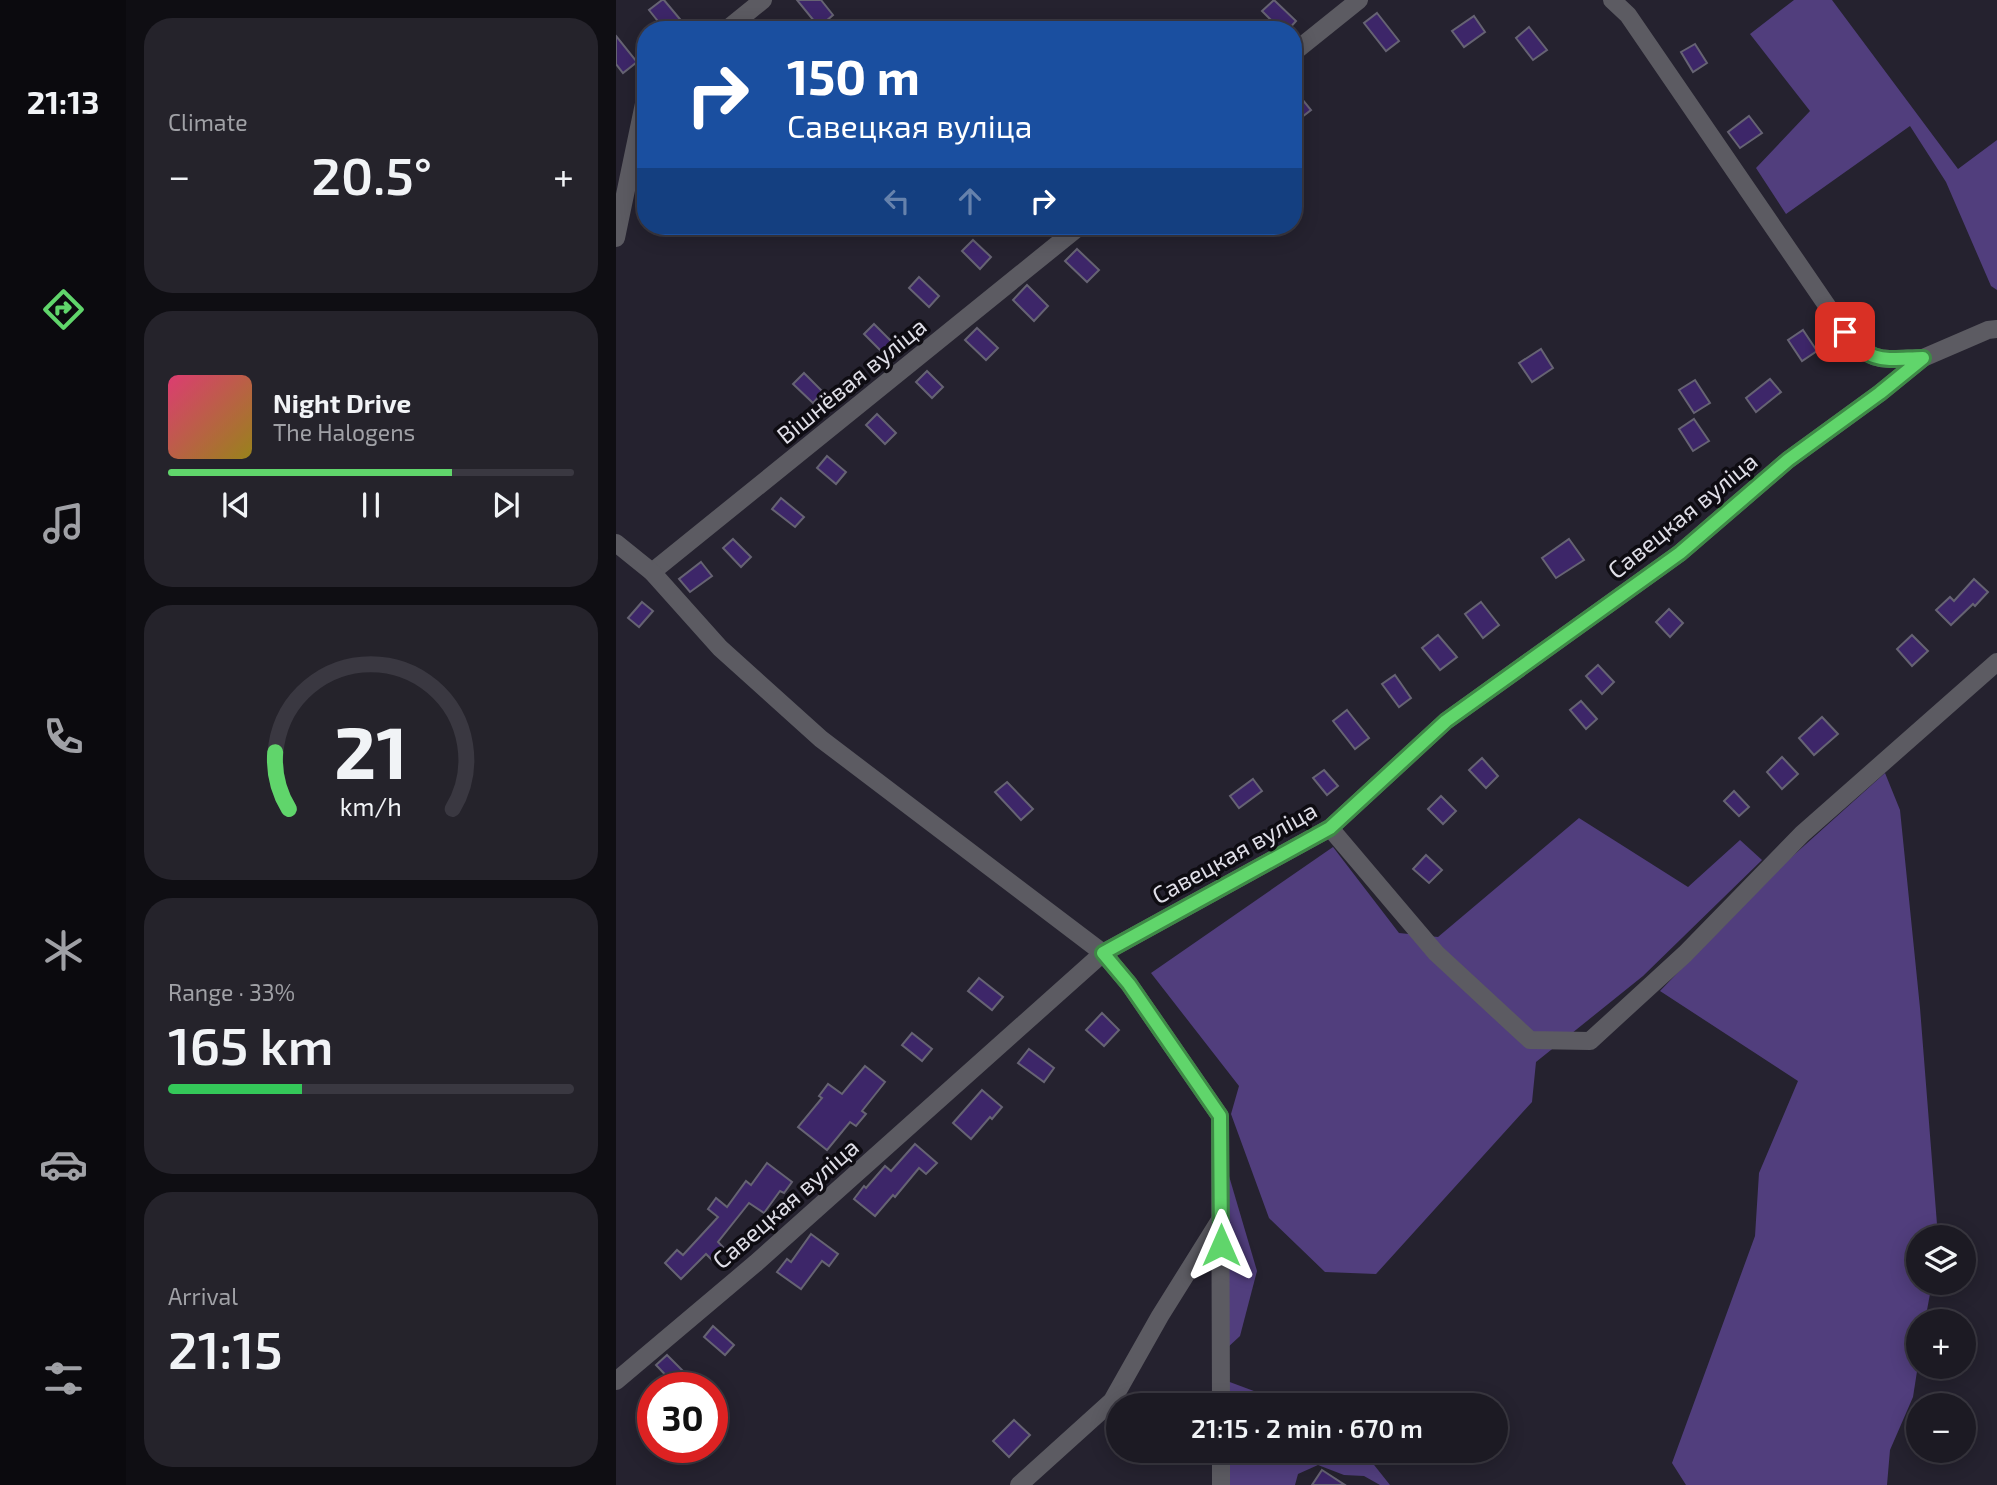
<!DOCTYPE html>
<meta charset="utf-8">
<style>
:root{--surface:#1c1a23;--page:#25232b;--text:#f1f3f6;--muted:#a0a1a6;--line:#3a3841;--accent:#60d56b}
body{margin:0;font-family:"Exo 2",sans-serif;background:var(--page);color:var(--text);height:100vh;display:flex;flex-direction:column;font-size:26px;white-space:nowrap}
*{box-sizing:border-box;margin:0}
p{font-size:23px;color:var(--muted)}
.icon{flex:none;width:38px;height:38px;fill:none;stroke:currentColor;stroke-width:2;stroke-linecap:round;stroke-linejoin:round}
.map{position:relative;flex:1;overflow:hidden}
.side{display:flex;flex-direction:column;gap:18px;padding:18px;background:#0f0e13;width:490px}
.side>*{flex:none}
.top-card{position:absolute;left:21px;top:21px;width:665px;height:214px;border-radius:28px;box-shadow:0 4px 18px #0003,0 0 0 2px var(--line);background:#1a4fa0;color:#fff;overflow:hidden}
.fabs{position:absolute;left:1290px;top:1225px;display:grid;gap:14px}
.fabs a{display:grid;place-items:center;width:70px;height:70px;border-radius:50%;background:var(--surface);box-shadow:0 4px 18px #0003,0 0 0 2px var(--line);font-size:35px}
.speed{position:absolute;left:21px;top:1372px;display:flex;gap:14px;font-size:35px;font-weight:700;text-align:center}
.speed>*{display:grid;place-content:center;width:91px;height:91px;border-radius:50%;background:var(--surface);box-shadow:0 4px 18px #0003,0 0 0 2px var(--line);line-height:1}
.speed .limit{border:10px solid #d22;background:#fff;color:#111}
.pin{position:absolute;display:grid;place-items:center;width:60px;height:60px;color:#fff;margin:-30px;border-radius:14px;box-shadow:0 4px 10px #0006}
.me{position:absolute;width:77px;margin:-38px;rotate:0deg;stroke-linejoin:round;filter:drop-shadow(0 0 5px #0008)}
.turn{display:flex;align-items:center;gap:24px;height:147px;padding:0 35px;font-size:32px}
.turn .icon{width:91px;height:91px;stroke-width:2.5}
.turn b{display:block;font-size:49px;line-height:60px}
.lanes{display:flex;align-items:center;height:66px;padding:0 35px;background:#0003;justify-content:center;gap:35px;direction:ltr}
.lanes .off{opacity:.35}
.big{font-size:52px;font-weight:600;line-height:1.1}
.side .widget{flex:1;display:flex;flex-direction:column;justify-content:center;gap:10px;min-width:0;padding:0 24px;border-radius:28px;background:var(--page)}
.side .dial{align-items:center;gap:0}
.dial svg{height:182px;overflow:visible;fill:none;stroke:var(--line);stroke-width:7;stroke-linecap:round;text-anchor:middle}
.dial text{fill:var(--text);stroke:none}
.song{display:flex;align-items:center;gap:21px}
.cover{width:84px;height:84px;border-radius:10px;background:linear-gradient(135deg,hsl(340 70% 55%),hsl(50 70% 35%))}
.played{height:7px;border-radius:4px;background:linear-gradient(90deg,var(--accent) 70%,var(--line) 70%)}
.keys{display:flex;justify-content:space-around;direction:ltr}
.heat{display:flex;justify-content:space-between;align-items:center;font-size:38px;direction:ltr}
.charge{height:10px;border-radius:5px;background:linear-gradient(90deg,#34c759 33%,var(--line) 0)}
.trip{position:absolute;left:490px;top:1393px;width:402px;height:70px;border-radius:35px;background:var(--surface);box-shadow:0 4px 18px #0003,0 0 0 2px var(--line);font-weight:600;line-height:70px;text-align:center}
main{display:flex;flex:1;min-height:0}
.dock{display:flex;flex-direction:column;width:126px;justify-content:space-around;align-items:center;background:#0b0a0e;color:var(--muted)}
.dock .icon{width:49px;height:49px}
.dock .active{color:var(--accent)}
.dock b{font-size:32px;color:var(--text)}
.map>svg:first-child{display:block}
.green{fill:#513e7d}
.building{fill:#3d2669;stroke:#666373;stroke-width:2}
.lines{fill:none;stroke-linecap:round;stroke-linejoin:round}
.minor{stroke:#5c5b62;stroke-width:18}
.tertiary{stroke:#5c5b62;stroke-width:18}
.route-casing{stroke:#3e8a46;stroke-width:18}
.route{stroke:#60d56b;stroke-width:12}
.labels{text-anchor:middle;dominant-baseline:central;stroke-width:7;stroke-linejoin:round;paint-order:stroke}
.street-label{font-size:24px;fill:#dfdee7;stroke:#0e0c12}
</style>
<main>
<nav class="dock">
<b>21:13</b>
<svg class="icon active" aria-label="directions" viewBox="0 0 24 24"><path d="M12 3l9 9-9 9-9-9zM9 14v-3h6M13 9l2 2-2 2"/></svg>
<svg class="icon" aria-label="music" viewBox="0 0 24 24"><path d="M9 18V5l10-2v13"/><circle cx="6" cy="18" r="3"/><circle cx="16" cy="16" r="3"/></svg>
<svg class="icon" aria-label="phone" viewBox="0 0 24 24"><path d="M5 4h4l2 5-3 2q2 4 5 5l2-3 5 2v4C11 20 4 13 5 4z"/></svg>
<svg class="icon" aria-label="climate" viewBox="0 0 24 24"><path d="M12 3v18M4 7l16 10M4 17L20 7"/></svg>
<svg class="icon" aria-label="car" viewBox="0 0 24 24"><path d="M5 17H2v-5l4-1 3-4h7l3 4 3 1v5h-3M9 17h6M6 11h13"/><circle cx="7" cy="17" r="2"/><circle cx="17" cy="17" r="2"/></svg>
<svg class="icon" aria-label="filters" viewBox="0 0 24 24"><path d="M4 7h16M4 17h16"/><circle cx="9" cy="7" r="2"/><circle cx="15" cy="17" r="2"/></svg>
</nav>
<section class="side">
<div class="widget"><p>Climate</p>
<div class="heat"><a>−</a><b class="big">20.5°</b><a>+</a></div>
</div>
<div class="widget">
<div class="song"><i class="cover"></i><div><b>Night Drive</b><p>The Halogens</p></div></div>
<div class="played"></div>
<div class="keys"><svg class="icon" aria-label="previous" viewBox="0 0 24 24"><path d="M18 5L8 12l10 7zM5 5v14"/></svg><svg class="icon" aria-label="pause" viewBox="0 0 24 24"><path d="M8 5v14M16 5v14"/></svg><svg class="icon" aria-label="next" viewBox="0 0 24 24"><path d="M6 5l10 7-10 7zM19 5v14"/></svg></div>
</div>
<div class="widget dial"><svg viewBox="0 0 100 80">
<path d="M14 69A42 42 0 1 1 86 69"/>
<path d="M14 69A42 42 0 0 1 8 44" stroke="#60d56b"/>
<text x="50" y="56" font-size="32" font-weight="700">21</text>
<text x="50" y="72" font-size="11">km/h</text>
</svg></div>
<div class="widget"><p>Range · 33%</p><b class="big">165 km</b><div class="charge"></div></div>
<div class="widget"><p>Arrival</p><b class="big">21:15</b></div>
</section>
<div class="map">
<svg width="1381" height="1485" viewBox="0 0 1381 1485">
<rect width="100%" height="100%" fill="#25222f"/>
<!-- green -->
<g class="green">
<path d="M1178,0h38l126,169 39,-29v150l-6,-4 -45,-104 -36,-56 -124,88 -30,-46 54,-57 -60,-77z"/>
<path d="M1269,773l15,37 20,198 18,229h-20v46h14l-7,38h-7v44l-5,32 -23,53 -3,35h-201l-14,-22 83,-227 4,-63 39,-92 -138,-90 115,-119z"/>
<path d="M963,818l109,69 52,-47 22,20 -119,116 -107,86 -4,40 -156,172 -51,-2 -56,-54 -38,-104 8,-28 -88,-113 182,-126 66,86 39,4z"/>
<path d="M613,1176l28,95 -17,65 -14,13z"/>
<path d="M611,1381l59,22 4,2h-63z"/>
<path d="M611,1451h136l27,34h-10l-16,-9 -20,-1 -26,-10 -20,9 -3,11h-67z"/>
</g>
<!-- building -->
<g class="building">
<path d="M46,0h2l20,24 -7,6h-12l-16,-20z"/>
<path d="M181,0h24l12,15 -14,12z"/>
<path d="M658,0l22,21 -8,9h-7l-19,-19z"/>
<path d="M761,13l22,28 -13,10 -22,-28z"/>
<path d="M858,16l11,16 -21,15 -12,-16z"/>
<path d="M913,27l18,23 -14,10 -17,-22z"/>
<path d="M0,36l21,26 -14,11 -7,-9z"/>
<path d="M1079,44l12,19 -14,9 -12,-20z"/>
<path d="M677,88l18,22 -13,10 -5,-7z"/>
<path d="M1133,116l13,17 -22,15 -12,-16z"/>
<path d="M357,240l18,17 -11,12 -18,-18z"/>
<path d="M461,249l22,21 -12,12 -22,-21z"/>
<path d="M303,277l20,19 -10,11 -20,-19z"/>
<path d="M411,285l21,21 -14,15 -21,-21z"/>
<path d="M258,324l20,20 -10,10 -20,-20z"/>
<path d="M361,328l21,20 -12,12 -21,-20z"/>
<path d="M1187,330l14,21 -15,10 -14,-21z"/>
<path d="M925,349l12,19 -21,14 -13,-19z"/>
<path d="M311,371l16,16 -11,11 -16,-16z"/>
<path d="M188,373l19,19 -10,11 -20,-19z"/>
<path d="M1154,379l11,13 -25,20 -10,-14z"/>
<path d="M1079,380l15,23 -16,10 -15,-23z"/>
<path d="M261,414l19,19 -11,11 -19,-19z"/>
<path d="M1078,419l15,22 -16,10 -14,-22z"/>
<path d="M211,456l19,16 -10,12 -19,-16z"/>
<path d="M165,498l23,19 -9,10 -23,-18z"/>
<path d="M117,539l18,18 -10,10 -18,-19z"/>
<path d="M953,539l15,21 -28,18 -14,-20z"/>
<path d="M85,562l11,14 -22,16 -11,-13z"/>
<path d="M1358,579l14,13 -13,14 -2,-2 -22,21 -15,-15 14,-13 4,4z"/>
<path d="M26,602l11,9 -14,16 -11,-9z"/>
<path d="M865,602l18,23 -16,13 -18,-24z"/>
<path d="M1053,609l14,14 -13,14 -14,-15z"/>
<path d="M822,635l19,22 -17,13 -18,-22z"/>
<path d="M1296,635l16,16 -16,15 -15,-17z"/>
<path d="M982,665l16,17 -12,12 -16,-18z"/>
<path d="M779,675l16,23 -12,9 -17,-23z"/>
<path d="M965,701l16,18 -11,10 -16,-19z"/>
<path d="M731,710l22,28 -14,11 -22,-28z"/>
<path d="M1206,717l16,17 -24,21 -15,-17z"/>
<path d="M1166,757l16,17 -16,15 -15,-17z"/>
<path d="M866,758l16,18 -12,12 -17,-18z"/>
<path d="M708,770l14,16 -11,9 -14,-17z"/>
<path d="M637,779l9,12 -23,17 -9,-12z"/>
<path d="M391,782l26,27 -12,11 -26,-28z"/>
<path d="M1118,791l15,16 -10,9 -15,-15z"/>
<path d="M825,796l15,15 -13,13 -15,-15z"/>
<path d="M810,855l16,15 -13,13 -16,-14z"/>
<path d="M363,978l24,19 -11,13 -24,-19z"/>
<path d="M486,1013l17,17 -15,16 -18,-16z"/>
<path d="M296,1033l20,16 -10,12 -20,-16z"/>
<path d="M413,1049l25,19 -10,14 -26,-19z"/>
<path d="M249,1066l20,16 -23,29 4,3 -10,12 -6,-4 -23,28 -29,-23 24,-29 -3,-2 9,-12 14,10z"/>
<path d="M366,1090l20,17 -10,12 -2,-2 -19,22 -18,-16z"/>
<path d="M299,1144l22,19 -11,11 -7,-6 -24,29 -2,-2 -18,21 -21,-17 10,-13 2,2 19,-22 6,5z"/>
<path d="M151,1163l25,19 -8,11 -4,-2 -16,22 -15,-10 -31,39 5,5 -11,13 -6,-6 -25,25 -16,-16 12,-13 6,5 35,-38 -10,-8 8,-11 11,9 19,-26 5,4z"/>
<path d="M195,1234l27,20 -9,12 -7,-5 -21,28 -24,-17 10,-13 4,3z"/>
<path d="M97,1326l21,19 -9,10 -21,-18z"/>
<path d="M51,1355l19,19 -11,11 -19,-20z"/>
<path d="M398,1420l16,15 -21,22 -16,-16z"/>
<path d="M706,1470l23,15h-33z"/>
</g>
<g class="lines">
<!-- minor -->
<g class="minor">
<path d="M996,0l16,15 217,317c27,33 38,27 78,26"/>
<path d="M110,30l37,-30"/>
<path d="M677,53l66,-53"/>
<path d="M0,238l30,-144"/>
<path d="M36,572l428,-346"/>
<path d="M714,828l106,125 94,87 60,1 95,-87 117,-120 195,-172"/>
<path d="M487,953l26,31 91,132 1,289"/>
<path d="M0,1381l140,-118 347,-310 227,-125 116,-107 234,-168 108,-93 92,-67 43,-35 65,-28 9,-1"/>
<path d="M605,1451v34"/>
<path d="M403,1485l93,-84 48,-85 60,-96"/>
</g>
<!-- tertiary -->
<path class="tertiary" d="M0,543l36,29 68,76 101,91 282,214"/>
</g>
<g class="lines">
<defs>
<path id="route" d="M605,1245l-1,-129 -91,-132 -26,-31 227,-125 116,-107 234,-168 108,-93 92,-67 43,-35c-40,1 -51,7 -78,-26"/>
</defs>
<!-- route casing -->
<use href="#route" class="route-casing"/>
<!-- route -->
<use href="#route" class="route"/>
</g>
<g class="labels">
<!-- street labels -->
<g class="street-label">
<text transform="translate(235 380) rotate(-39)">Вішнёвая вуліца</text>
<text transform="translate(1066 515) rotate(-39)">Савецкая вуліца</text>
<text transform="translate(618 852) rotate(-29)">Савецкая вуліца</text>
<text transform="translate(169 1203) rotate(-41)">Савецкая вуліца</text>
</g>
</g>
</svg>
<div class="fabs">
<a><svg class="icon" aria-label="layers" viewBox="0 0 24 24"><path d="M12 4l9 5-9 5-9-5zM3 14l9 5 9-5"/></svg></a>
<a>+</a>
<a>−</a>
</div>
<div class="speed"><div class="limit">30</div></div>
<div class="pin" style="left:1229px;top:332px;background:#d93025"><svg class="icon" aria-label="arrive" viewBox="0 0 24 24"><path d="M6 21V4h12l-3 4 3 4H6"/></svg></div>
<svg class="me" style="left:605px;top:1245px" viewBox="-20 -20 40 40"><path d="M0-17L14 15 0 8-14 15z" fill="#60d56b" stroke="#fff" stroke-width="4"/></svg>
<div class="trip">21:15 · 2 min · 670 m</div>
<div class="top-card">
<div class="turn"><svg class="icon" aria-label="right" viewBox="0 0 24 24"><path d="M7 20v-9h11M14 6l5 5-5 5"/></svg><div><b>150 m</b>Савецкая вуліца</div></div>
<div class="lanes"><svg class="icon off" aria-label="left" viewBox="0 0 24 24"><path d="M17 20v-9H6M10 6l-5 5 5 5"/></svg><svg class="icon off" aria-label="ahead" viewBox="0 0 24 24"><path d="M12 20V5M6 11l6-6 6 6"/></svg><svg class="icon" aria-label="right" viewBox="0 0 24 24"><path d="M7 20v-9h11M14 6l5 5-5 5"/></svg></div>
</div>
</div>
</main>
